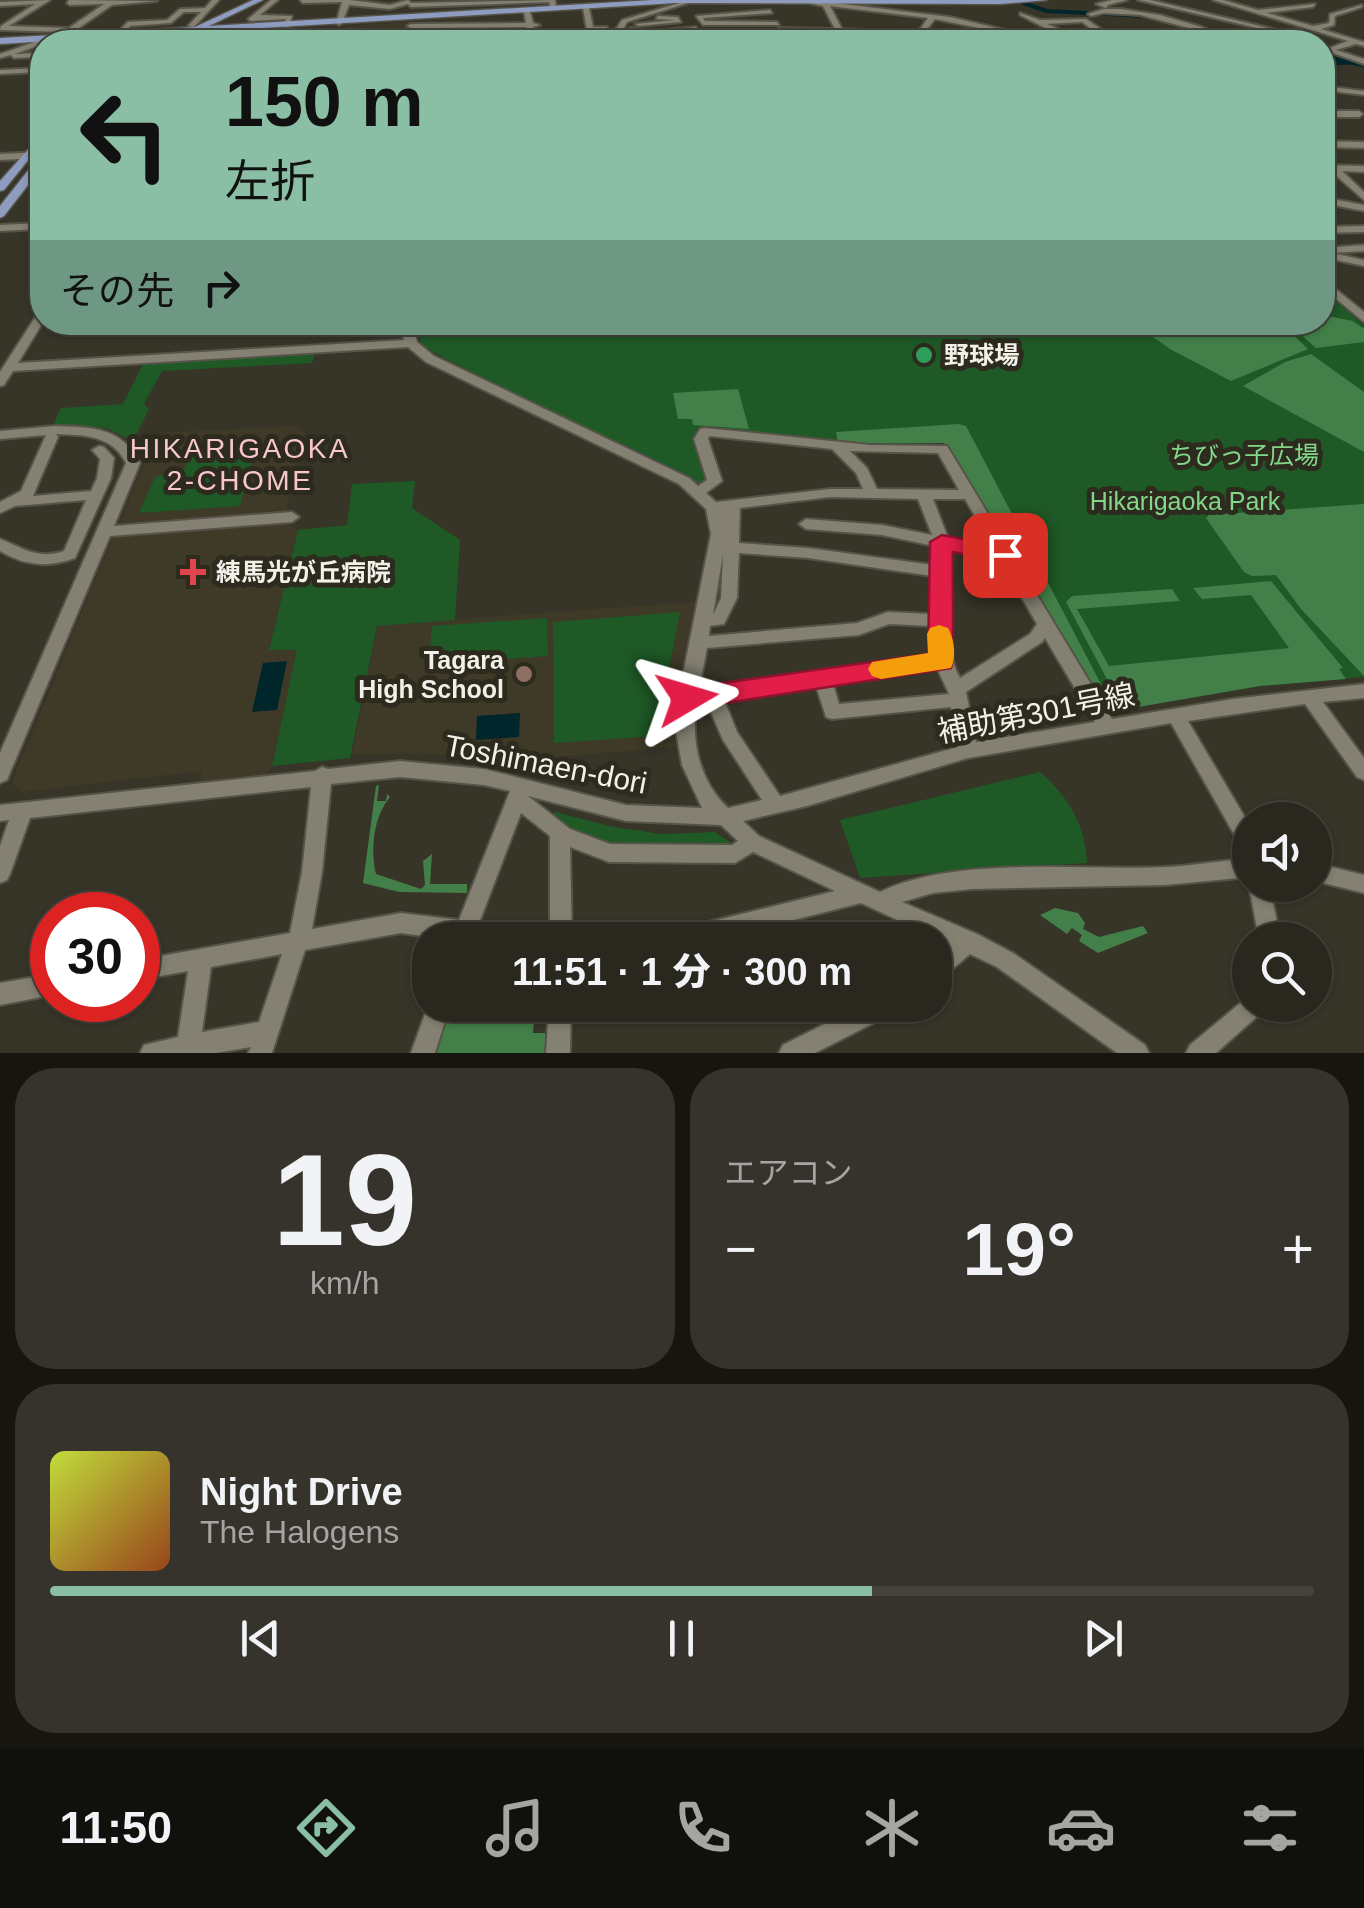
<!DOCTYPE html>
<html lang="ja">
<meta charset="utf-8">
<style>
:root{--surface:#29271e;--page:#35332b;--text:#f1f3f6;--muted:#a5a5a4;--line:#45443c;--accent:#8abfa5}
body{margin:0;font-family:Arial,"Noto Sans JP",sans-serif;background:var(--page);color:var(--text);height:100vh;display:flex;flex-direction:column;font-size:38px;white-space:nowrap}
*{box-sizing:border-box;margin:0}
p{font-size:32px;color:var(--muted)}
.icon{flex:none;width:55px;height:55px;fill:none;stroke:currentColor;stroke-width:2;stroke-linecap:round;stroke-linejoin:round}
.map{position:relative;height:1053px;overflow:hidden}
.side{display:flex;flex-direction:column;gap:15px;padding:15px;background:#171510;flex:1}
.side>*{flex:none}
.guide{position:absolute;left:30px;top:30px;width:1305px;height:305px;border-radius:40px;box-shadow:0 2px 8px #0004,0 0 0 2px var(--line);background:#8abfa5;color:#111;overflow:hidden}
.fabs{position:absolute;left:1232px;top:802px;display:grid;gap:20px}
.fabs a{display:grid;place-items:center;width:100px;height:100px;border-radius:50%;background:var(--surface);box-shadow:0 2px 8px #0004,0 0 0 2px var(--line);font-size:50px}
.speed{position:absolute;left:30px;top:892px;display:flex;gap:20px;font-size:50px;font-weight:700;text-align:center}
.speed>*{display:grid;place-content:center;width:130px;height:130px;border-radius:50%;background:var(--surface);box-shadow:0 2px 8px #0004,0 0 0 2px var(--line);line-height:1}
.speed .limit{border:15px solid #d22;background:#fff;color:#111}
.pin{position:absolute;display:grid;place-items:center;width:85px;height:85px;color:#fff;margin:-42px;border-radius:20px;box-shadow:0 5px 15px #0006}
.me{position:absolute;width:110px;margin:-55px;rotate:83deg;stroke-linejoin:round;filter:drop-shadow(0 0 8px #0008)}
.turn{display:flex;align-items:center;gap:35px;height:210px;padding:0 30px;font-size:45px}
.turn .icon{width:130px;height:130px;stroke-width:2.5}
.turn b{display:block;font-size:70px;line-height:85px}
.then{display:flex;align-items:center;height:95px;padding:0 30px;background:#0003;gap:20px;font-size:38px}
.big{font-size:75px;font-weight:800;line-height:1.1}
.side .card{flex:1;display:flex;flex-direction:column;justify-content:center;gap:15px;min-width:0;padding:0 35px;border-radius:40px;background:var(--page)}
.side .dial{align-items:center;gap:0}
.dial b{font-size:130px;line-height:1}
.song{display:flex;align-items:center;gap:30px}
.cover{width:120px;height:120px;border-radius:15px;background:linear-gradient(135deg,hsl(70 70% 55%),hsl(20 70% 35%))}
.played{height:10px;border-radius:5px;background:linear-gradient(90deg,var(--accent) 65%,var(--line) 65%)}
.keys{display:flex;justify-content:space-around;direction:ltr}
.heat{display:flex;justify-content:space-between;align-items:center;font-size:55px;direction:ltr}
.side .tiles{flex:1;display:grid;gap:15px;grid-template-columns:1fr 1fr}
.card:last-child{grid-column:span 2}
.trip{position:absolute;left:412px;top:922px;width:540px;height:100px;border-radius:40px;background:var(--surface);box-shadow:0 2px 8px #0004,0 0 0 2px var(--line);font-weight:800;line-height:100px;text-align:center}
.dock{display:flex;height:160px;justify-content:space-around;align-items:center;background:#10100c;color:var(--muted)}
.dock .icon{width:70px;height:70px}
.dock .selected{color:var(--accent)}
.dock b{font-size:45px;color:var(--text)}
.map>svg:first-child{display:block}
.built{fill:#3f3a27}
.green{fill:#1e5926}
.forest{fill:#438049}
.water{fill:#00252b}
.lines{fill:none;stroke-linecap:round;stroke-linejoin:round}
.stream{stroke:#00252b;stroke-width:2.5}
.river{fill:#00252b;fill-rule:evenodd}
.minor-casing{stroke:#565348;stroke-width:4}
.major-casing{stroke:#565348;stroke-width:3}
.minor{fill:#848072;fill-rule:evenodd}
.major{fill:#8d9cbf;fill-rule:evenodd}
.route{fill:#e11d48;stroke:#92132f;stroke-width:2.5}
.slow{fill:#f59e0b}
.leisure-dot{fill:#2e9e5b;stroke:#2d2a1e;stroke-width:4}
.health-dot{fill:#e0444e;stroke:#2d2a1e;stroke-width:4}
.education-dot{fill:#8d6e63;stroke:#2d2a1e;stroke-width:4}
.labels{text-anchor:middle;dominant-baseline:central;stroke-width:10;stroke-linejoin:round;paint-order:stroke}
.poi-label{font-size:25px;font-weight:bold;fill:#f2f0e8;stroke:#2d2a1e;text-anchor:start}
.park-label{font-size:25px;fill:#83d78a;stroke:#2d2a1e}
.neighbourhood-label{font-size:28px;letter-spacing:2.5px;fill:#fac6ce;stroke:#2d2a1e}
.near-street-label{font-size:30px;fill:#f2f0e8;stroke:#2d2a1e}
</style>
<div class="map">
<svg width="1364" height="1053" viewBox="0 0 1364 1053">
<rect width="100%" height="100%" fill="#373428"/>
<!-- built -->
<g class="built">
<path d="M410,22l2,19 -72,1 5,-16z"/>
<path d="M292,426l13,6 -19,80 -166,11 36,-90z"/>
<path d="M282,520l16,10 -29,119h29l-26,117 -7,9 -65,8 2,-12 -181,21 -9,-10 102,-248z"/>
<path d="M695,602l-20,96v49l-181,15 -69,-9 -73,2 26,-130z"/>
</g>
<!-- green -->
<g class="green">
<path d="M1323,289l41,37v351l-104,9 -128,22 -34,-6 -154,-259 -84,2 -164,-16 14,48 -12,8 -254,-127 -22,-13 -7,-22 907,-1z"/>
<path d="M315,352l-3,11 -150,8 -18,33 5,5 -16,32 -27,-13 -53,-3 8,-17 62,-4 21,-42z"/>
<path d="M255,450l-15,56 -101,7 16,-36 30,-9 5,-14z"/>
<path d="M415,481l-3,27 48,32 -5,80 -78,6 -27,132 -78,8 25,-116h-28l29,-120 49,-5 5,-41z"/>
<path d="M680,612l-24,124 -102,7 -1,-121z"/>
<path d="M547,618l1,38 -120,9 4,-39z"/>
<path d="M1040,772c28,24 46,54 47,91l-227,15 -20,-58z"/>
<path d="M555,812l54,14 52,8 54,-2 16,11c-35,15 -153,5 -178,-27z"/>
</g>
<!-- forest -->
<g class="forest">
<path d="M1323,315l30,6 11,8v13l-48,6 -28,-25 34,-1z"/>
<path d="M1133,323h148l27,26 -77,32 -61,-32z"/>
<path d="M1311,354l53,38v60l-121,-66 42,-24z"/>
<path d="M738,389l11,40 -56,-4 -1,-6h-14l-5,-26z"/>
<path d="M959,424l7,2 136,260 -8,2 7,13 -3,1 -154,-259h-106l-2,-11z"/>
<path d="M1364,504v172l-63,-67 -25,-34 -24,1 -8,-4 -38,-54 3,-3z"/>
<path d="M1271,581l72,87 -4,1 7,10 -86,7 -128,22 -14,-25h-9l-43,-81 6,-6 100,-7 8,12 -103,8 32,57 180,-18 -38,-53 -49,4 -9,-11z"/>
<path d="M379,785l-2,16h9l1,-7 3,3c-16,19 -20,51 -14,77l45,15 4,-4 -2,-24 9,-7 -2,30h37v9l-68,-1 -36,-9 13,-97z"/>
<path d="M1055,908l23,5 7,10 -2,6 16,8 44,-11 5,7 -50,20 -19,-12 3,-6 -10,-7 -5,6 -27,-19z"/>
<path d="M442,1016l92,5 -1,12h12v12h8l1,8h-120l-3,-3z"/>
</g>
<!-- water -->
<g class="water">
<path d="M287,661l-10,49 -25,2 11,-49z"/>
<path d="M520,713l-1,24 -43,3 1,-24z"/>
</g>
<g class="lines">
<!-- stream -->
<path class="stream" d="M1336,64l13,-1"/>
<!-- river -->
<g class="river">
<path d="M1009,0h12l26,9 120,6 45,14 76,13h-18l-59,-9 -45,-14 -120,-6z"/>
<path d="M1322,54l42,7v6l-42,-7z"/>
</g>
<defs>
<g id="minor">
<path d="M50,0l-41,26 60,2 35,-24 -34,1 -3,-2 2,-3 88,1 -45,4 -39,27 47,-2 8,-8 39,-2 13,-11 25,-1 7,-8h7l-25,27 -6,-1 13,-14h-17l-13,11 -41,3 -3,4 8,2 -4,2 -63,1 -53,19 27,-1v4l-28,1 -3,-3 -11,3v-4l63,-22 -63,-2 1,-4 34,-22 -35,2v-4z"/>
<path d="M271,0h7l-18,15 32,1 -3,11 -6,-1 3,-7 -35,2 -3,-2z"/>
<path d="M300,0h50l40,5 18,-5 3,3 144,-3 1,8 -5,1 -2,-7 -138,5 -3,-3 -18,5 -41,-4 -7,18 -3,2 -3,-2 6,-21 -39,1z"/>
<path d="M810,0l140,17 108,25h-12l-111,-23 -18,23h-6l17,-24 -98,-12 12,23 45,2 11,9 -7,2 -6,-7 -109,-3 3,-4 56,1 -12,-23 -24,-5z"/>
<path d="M1112,0h15l-19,5 -2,3 -10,-4z"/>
<path d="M1138,0h12l149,35 -4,2z"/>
<path d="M1213,0h10l35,10 57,-6 -2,3 -46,6 46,13 16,-3 1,-9 32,-9v2l-27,9 -1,9 -13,4 43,13v4l-8,-2 -20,6 28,9v5l-40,-14 24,-9z"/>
<path d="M686,1l5,1 -64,20 -5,10 -17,4 -74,-1 -4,-2 -1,-6 -115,1 -4,-2 4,-2 115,-1 -2,-11 3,-2 3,2 3,11 7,2 -7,2 1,4 71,1 11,-3 6,-9z"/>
<path d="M586,6l3,2 4,19h14v4h-20l-4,-23z"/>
<path d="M1104,9h17l39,6 42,12 31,13h38l4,2h-52l-27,-12 -56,-15 -36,-2 -13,3 -3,-2z"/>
<path d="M770,10l2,3 -69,5 2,3 72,1 2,3h-76l-7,-9z"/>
<path d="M1020,13l20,7 46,-1 34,23h-17l-66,-8 3,-4 11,1 -31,-16zM1082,22l21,16 -44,-6v-3l-12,-5z"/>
<path d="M658,16l20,1 3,5 -42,4 -4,-2 39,-4 -18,-1z"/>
<path d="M696,27l6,15h-6l-6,-11 -23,1 -4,-2z"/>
<path d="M630,28h6l5,11 42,-2 4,2 -4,2 -47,1z"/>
<path d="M244,29h6l5,13h-6z"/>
<path d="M488,34l3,4 -81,4 4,-2z"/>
<path d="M308,38l3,4h-29z"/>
<path d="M42,68v4l-42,2v-4z"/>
<path d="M1322,86l42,5v4l-42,-5z"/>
<path d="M1322,111h37l4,3 -4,3h-37z"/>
<path d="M1322,141l42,1v6l-42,-1z"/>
<path d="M42,152v6l-42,2v-6z"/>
<path d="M1322,165l42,1v6l-22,-1 22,21v8l-33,-29h-9z"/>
<path d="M1322,197l42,8v6l-42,-8z"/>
<path d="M42,223v6l-42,2v-6z"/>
<path d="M1364,226v6l-42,1v-6z"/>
<path d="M1364,245v6l-32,2 32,7v6l-42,-9 2,-9z"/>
<path d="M1322,278l42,34v10l-42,-35z"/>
<path d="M42,312l1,10 -25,41 386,-23 -4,-18h12l5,20 17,14 255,122 9,8 9,-6 -13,-41 6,-10 5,-1 165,17 77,1 165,273 121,-20 131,-15v14l-41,4 41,56v22l-7,-3 -52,-73 -117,17 62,105v27l-7,-3 -72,-127 -203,35 -161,48 -64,15 16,15 121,56c75,-37 202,-21 285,-25 28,-1 56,-7 85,-8v18l-85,8 -193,4 -39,4 -31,9 75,32 36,19 132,92 4,8h-32l-120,-86 -27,-13 -27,23 -8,3v-24l14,-12 -88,-41 -146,37h-50l3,-7 8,-3 159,-39 -82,-39 -18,11 -126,-1 -39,-15 2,93h-22v-104l-29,-23 -42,110 58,7 8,3 3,7h-97l-50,-7 -96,17 -33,103h-24l3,-6 -35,6h-76l4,-8 34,-8 10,-66 -50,9v-20l152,-27 12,-61 9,-85 -281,31 -20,56 -3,6 -7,3v-37l9,-26 -9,1v-16l315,-34 7,-4 6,2 72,-8 84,8 142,36 76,3 -20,-43 -7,-39 3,-27 33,-165 -5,-25 -27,-25 -253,-122 -18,-15 -395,24 -9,14 -4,1v-14l38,-59zM709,436l123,13 24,24 7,16h-33l-114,13 -10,-9 16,-12 -14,-42zM850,451l88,2 21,37 -82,-1 -10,-21zM830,497l88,2 14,36 -50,-10 -76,-6 -7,5 7,5 76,6 52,11 -1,19 -125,-17 -69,-5 1,-35zM933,499h32l28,48 -45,-9zM949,549l50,10 38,65 -7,10 -70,44c-21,-38 -12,-88 -11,-129zM739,553l69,5 124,18 -2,38 -42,-2 -31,11 -148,13 1,-10 14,-2 13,-26zM723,554l-2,44 -8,17zM889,624l41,2 3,30 -234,34 8,-42 152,-13zM1045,638l50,84 -119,20 -10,-50 76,-50zM937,668l12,26 -110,10 -6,-20zM816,686l10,31 6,2 119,-12 7,40 -178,49 -43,-64 -13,-32zM707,703l16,37 39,60 -34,8c-28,-26 -38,-67 -31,-104zM400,777l84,8 26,6 -51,129 -58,-7 -89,16 10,-57 9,-88zM528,796l98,25 95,4 17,16 -6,4 -122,-1 -40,-15zM282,954l-23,68 -57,10 9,-65z"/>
<path d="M55,426c37,1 67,1 85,37l-26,63 178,-14 7,5 -7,5 -182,14 -101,239 -2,5 -7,3v-30l126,-290c-14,-28 -42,-28 -70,-29l2,3 -25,59 58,-5 6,-13 3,-19 -8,-9 7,-4 5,1 10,11 -3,20 -36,80c-27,10 -50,8 -75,-7v-12c23,9 38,21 64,12l22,-51 -71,6 -15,7v-11l21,-11 25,-56 -46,4v-8z"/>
<path d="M1315,863l49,12v18l-49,-12z"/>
<path d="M1250,882v3h19l12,55h-22l-10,-55z"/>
<path d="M52,974v21l-52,10v-22z"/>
<path d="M1250,995v10h14l-3,8 -45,40h-30l4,-8z"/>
<path d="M430,1000v5h20l-15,48h-24z"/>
<path d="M549,1005h22l-1,48h-24z"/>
<path d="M652,1005h41l-3,8 -25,9 -8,-3z"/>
<path d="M862,1005h34l-3,8 -78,40h-36l4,-8z"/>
</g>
<g id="major">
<path d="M253,0h10l-54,26 444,-26h394l-46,4 -326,-1 -675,41v-6l195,-11z"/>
<path d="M42,134v9l-38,47 -4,1v-10z"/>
<path d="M42,157v10l-38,49 -4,2v-12l38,-48z"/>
</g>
</defs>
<!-- minor casing -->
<use href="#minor" class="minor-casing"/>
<!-- major casing -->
<use href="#major" class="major-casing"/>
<!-- minor -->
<use href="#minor" class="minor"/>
<!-- major -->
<use href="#major" class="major"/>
</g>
<!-- route -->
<path class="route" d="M942,535l63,12 11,8 -11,8 -52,-11c-1,19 2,107 -2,116l-264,41 -10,-3 -3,-8 3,-7 10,-3 241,-34 2,-112z"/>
<!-- slow -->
<path class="slow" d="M939,625l9,3c6,10 9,29 3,40l-70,11 -9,-3 -4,-7 4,-7 56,-9 -1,-19 3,-6z"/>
<!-- markers -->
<circle class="leisure-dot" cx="924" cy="355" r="10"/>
<path class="health-dot" d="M188 557h10v10h10v10h-10v10h-10v-10h-10v-10h10z"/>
<circle class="education-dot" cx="524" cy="674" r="10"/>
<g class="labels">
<!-- poi labels -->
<g class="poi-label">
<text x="944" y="355">野球場</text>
<text x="216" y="572">練馬光が丘病院</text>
<text x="504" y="660" text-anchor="end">Tagara<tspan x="504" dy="29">High School</tspan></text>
</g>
<!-- park labels -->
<g class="park-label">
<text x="1244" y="455">ちびっ子広場</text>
<text x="1185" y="501">Hikarigaoka Park</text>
</g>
<!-- neighbourhood labels -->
<g class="neighbourhood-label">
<text x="240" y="448">HIKARIGAOKA<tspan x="240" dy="32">2-CHOME</tspan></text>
</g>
<!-- near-street labels -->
<g class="near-street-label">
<text transform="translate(1036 713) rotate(-11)">補助第301号線</text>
<text transform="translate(546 764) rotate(11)">Toshimaen-dori</text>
</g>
</g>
</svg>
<div class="fabs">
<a><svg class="icon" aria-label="sound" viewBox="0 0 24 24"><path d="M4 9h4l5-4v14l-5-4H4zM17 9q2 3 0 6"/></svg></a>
<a><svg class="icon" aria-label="search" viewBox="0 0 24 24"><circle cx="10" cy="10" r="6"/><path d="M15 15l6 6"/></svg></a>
</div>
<div class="speed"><div class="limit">30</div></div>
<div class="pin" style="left:1005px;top:555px;background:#d93025"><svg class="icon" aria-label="arrive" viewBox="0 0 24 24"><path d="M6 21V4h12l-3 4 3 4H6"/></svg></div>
<svg class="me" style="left:687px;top:698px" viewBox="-20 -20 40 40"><path d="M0-17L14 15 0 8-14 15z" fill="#e11d48" stroke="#fff" stroke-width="4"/></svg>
<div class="trip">11:51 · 1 分 · 300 m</div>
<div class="guide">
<div class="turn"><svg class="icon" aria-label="left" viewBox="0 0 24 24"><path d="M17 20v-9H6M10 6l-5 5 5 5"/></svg><div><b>150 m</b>左折</div></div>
<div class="then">その先<svg class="icon" aria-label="right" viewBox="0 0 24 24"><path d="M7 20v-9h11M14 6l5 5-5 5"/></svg></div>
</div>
</div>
<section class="side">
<div class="tiles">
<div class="card dial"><b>19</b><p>km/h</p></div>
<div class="card"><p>エアコン</p>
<div class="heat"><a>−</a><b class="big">19°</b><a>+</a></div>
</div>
<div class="card">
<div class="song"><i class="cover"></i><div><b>Night Drive</b><p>The Halogens</p></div></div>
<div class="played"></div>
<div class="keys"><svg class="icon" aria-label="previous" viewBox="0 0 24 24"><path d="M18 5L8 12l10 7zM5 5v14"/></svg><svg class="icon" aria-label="pause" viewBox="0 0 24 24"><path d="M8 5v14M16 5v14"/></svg><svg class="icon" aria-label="next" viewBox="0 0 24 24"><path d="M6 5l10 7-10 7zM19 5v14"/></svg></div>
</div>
</div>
</section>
<nav class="dock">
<b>11:50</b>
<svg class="icon selected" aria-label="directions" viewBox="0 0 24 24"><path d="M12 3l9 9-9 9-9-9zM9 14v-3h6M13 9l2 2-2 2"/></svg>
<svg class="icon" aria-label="music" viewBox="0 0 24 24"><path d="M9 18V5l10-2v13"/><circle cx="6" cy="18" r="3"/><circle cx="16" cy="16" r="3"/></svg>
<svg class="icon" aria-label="phone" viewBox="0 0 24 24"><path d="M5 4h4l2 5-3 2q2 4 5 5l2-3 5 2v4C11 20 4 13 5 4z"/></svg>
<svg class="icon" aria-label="climate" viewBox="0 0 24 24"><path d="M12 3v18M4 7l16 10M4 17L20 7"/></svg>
<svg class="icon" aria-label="car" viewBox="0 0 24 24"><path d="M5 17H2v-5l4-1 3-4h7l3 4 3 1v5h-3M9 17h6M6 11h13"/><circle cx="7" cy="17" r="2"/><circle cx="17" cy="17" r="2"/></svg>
<svg class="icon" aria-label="filters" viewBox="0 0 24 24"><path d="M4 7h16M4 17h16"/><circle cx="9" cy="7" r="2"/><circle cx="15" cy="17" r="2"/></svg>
</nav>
